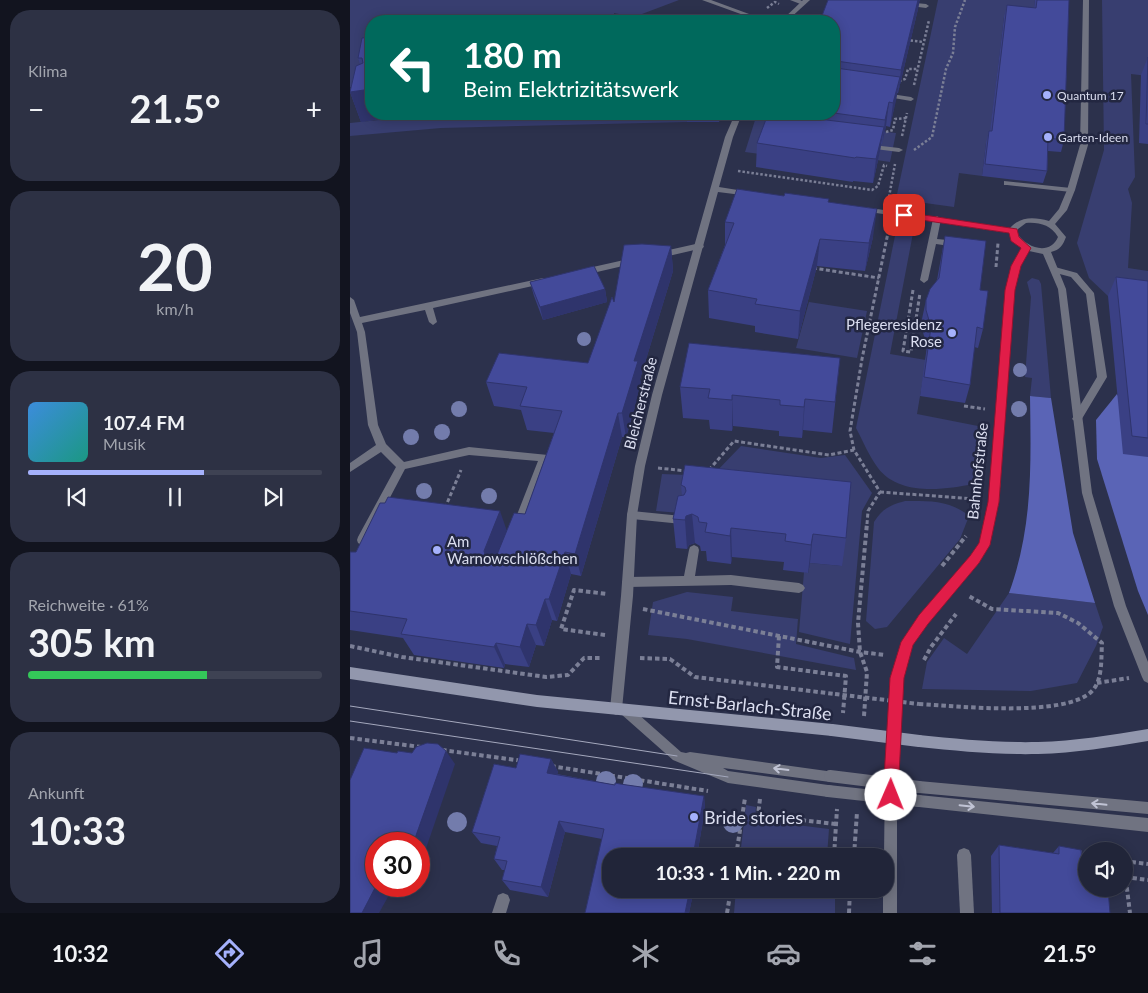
<!DOCTYPE html>
<html lang="de">
<meta charset="utf-8">
<style>
:root{--surface:#212539;--page:#2d3144;--text:#f1f3f6;--muted:#a2a5ae;--line:#3e4253;--accent:#a5b1fc}
body{margin:0;font-family:Lato,sans-serif;background:var(--page);color:var(--text);height:100vh;display:flex;flex-direction:column;font-size:19px;white-space:nowrap}
*{box-sizing:border-box;margin:0}
p{font-size:16px;color:var(--muted)}
.icon{flex:none;width:28px;height:28px;fill:none;stroke:currentColor;stroke-width:2;stroke-linecap:round;stroke-linejoin:round}
.map{position:relative;flex:1;overflow:hidden}
.drawer{display:flex;flex-direction:column;gap:10px;padding:10px;background:#12141f;width:350px}
.drawer>*{flex:none}
.top-card{position:absolute;left:15px;top:15px;width:475px;height:105px;border-radius:20px;box-shadow:0 2px 12px #0003,0 0 0 1px var(--line);background:#00695c;color:#fff;overflow:hidden}
.buttons{position:absolute;left:728px;top:842px;display:grid;gap:10px}
.buttons a{display:grid;place-items:center;width:55px;height:55px;border-radius:50%;background:var(--surface);box-shadow:0 2px 12px #0003,0 0 0 1px var(--line);font-size:25px}
.speed{position:absolute;left:15px;top:832px;display:flex;gap:10px;font-size:25px;font-weight:700;text-align:center}
.speed>*{display:grid;place-content:center;width:65px;height:65px;border-radius:50%;background:var(--surface);box-shadow:0 2px 12px #0003,0 0 0 1px var(--line);line-height:1}
.speed .limit{border:8px solid #d22;background:#fff;color:#111}
.pin{position:absolute;display:grid;place-items:center;width:42px;height:42px;color:#fff;margin:-21px;border-radius:10px;box-shadow:0 2px 8px #0006}
.me{position:absolute;width:55px;margin:-28px;rotate:1deg;stroke-linejoin:round;filter:drop-shadow(0 0 4px #0008)}
.turn{display:flex;align-items:center;gap:18px;height:105px;padding:0 15px;font-size:22px}
.turn .icon{width:65px;height:65px;stroke-width:2.5}
.turn b{display:block;font-size:35px;line-height:42px}
.big{font-size:38px;font-weight:700;line-height:1.1}
.drawer .card{flex:1;display:flex;flex-direction:column;justify-content:center;gap:8px;min-width:0;padding:0 18px;border-radius:20px;background:var(--page)}
.drawer .dial{align-items:center;gap:0}
.dial b{font-size:65px;line-height:1}
.song{display:flex;align-items:center;gap:15px}
.cover{width:60px;height:60px;border-radius:8px;background:linear-gradient(135deg,hsl(210 70% 55%),hsl(170 70% 35%))}
.played{height:5px;border-radius:2px;background:linear-gradient(90deg,var(--accent) 60%,var(--line) 60%)}
.keys{display:flex;justify-content:space-around;direction:ltr}
.heat{display:flex;justify-content:space-between;align-items:center;font-size:28px;direction:ltr}
.charge{height:8px;border-radius:4px;background:linear-gradient(90deg,#34c759 61%,var(--line) 0)}
.trip{position:absolute;left:252px;top:848px;width:292px;height:50px;border-radius:20px;background:var(--surface);box-shadow:0 2px 12px #0003,0 0 0 1px var(--line);font-weight:700;line-height:50px;text-align:center}
.tab-bar{display:flex;height:80px;justify-content:space-around;align-items:center;background:#0d0f17;color:var(--muted)}
.tab-bar .icon{width:35px;height:35px}
.tab-bar .current{color:var(--accent)}
.tab-bar b{font-size:22px;color:var(--text)}
main{display:flex;flex:1;min-height:0}
.map>svg:first-child{display:block}
.green{fill:#383e70}
.forest{fill:#5a64b6}
.lines{fill:none;stroke-linecap:round;stroke-linejoin:round}
.path-far2{stroke:#7b7f96;stroke-width:2.5;stroke-dasharray:2.5 2;stroke-linecap:butt}
.path-far1{stroke:#7b7f96;stroke-width:3;stroke-dasharray:4 2.5;stroke-linecap:butt}
.path{stroke:#7b7f96;stroke-width:4;stroke-dasharray:4.5 3;stroke-linecap:butt}
.lane{fill:#707381;fill-rule:evenodd}
.street{fill:#707381;fill-rule:evenodd}
.secondary{fill:#9297ad;fill-rule:evenodd}
.tram{stroke:#a5a9be;stroke-width:1}
.path-bridge{stroke:#7b7f96;stroke-width:4;stroke-dasharray:4.5 3;stroke-linecap:butt}
.lane-bridge{stroke:#707381;stroke-width:12}
.secondary-bridge{stroke:#9297ad;stroke-width:12}
.tree{fill:#737cac}
.wall{fill:#3a4084}
.shaded-wall{fill:#2f346c}
.building{fill:#434a9a;stroke:#2f346c}
.oneway{stroke:#c0c3d4}
.route{fill:#e11d48;stroke:#92132f}
.poi-dot{fill:#a5b1fc;stroke:#232741;stroke-width:2}
.labels{text-anchor:middle;dominant-baseline:central;stroke-width:5;stroke-linejoin:round;paint-order:stroke}
.far-poi-label{font-size:12px;fill:#dbdef0;stroke:#232741;text-anchor:start}
.poi-label{font-size:15px;fill:#dbdef0;stroke:#232741;text-anchor:end}
.street-label{font-size:15px;fill:#dbdef0;stroke:#232741}
.near-street-label{font-size:18px;fill:#dbdef0;stroke:#232741}
.near-poi-label{font-size:18px;fill:#dbdef0;stroke:#232741;text-anchor:start}
</style>
<main>
<section class="drawer">
<div class="card"><p>Klima</p>
<div class="heat"><a>−</a><b class="big">21.5°</b><a>+</a></div>
</div>
<div class="card dial"><b>20</b><p>km/h</p></div>
<div class="card">
<div class="song"><i class="cover"></i><div><b>107.4 FM</b><p>Musik</p></div></div>
<div class="played"></div>
<div class="keys"><svg class="icon" aria-label="previous" viewBox="0 0 24 24"><path d="M18 5L8 12l10 7zM5 5v14"/></svg><svg class="icon" aria-label="pause" viewBox="0 0 24 24"><path d="M8 5v14M16 5v14"/></svg><svg class="icon" aria-label="next" viewBox="0 0 24 24"><path d="M6 5l10 7-10 7zM19 5v14"/></svg></div>
</div>
<div class="card"><p>Reichweite · 61%</p><b class="big">305 km</b><div class="charge"></div></div>
<div class="card"><p>Ankunft</p><b class="big">10:33</b></div>
</section>
<div class="map">
<svg width="798" height="913" viewBox="0 0 798 913">
<rect width="100%" height="100%" fill="#2c314c"/>
<!-- green -->
<g class="green">
<path d="M0,0h329l-45,17 -20,-4v8h-243v48l-12,18h-9z"/>
<path d="M588,0h97l-2,20 -29,-3 -15,126h-3l-4,33 -23,-3 -5,34 -58,-8z"/>
<path d="M752,0h46v76l-17,-2 4,103 -7,12 4,14 -4,65 20,3v29l-40,-4 -19,-18 -12,-35 27,-93z"/>
<path d="M88,114l9,2 33,-2h207v8l-246,6 -91,8v-13z"/>
<path d="M406,117l140,16 -6,29 -48,-7 -82,-1 -15,-2z"/>
<path d="M547,226l17,2 -24,126 36,6 -9,54 61,12 -5,58c-29,6 -74,12 -95,-16 -9,-12 -15,-27 -22,-40z"/>
<path d="M682,278l7,2 2,4 10,114 -21,-2 2,-18 -7,-1 6,-80 -4,-15z"/>
<path d="M459,302l58,9 -10,47 -61,-10z"/>
<path d="M391,446l80,12 24,-3 27,38 -10,18 -12,133 -51,-12 5,-60 4,1 2,-10 32,3 -161,-53 -25,-2 6,-37 50,2z"/>
<path d="M555,501c24,0 45,-1 64,15l-9,23 -73,88 -12,2 -9,-8 8,-99c8,-13 16,-17 31,-21z"/>
<path d="M337,592l46,5 -2,14 67,8 -2,25 58,14 2,12 -169,-31 -39,-4 5,-33z"/>
<path d="M659,593l86,10 8,24 -7,19 -19,37 -46,8 -109,-2 5,-27 17,-24 23,16z"/>
<path d="M396,805l10,2 -1,13 74,9 -2,27h-87z"/>
<path d="M386,889h99v24h-101z"/>
</g>
<!-- forest -->
<g class="forest">
<path d="M767,394l31,63v158l-10,-24 -41,-132 -1,-39z"/>
<path d="M680,396l21,2 22,135 22,70 -86,-10c24,-66 22,-128 21,-197z"/>
</g>
<g class="lines">
<!-- path-far2 -->
<g class="path-far2">
<path d="M417,8l8,-6 4,2"/>
<path d="M556,40l17,2"/>
<path d="M549,81l6,-2 3,-10h9"/>
<path d="M564,85l15,-65"/>
<path d="M403,115l18,2"/>
<path d="M536,132l7,-2 2,-11 11,-1"/>
<path d="M552,136l5,-23"/>
<path d="M564,150l18,-13 14,-68 7,-16 2,-26 10,-27"/>
<path d="M388,171l134,19 6,-4 6,-21 3,1"/>
<path d="M539,197l6,-33"/>
</g>
<!-- path-far1 -->
<g class="path-far1">
<path d="M646,267l2,-24"/>
<path d="M463,268l66,10"/>
<path d="M563,290l-10,61 8,1 9,-59"/>
<path d="M614,406l21,3"/>
<path d="M308,468l29,3"/>
<path d="M359,470l25,-29 95,14 25,-5"/>
<path d="M530,492l96,7"/>
<path d="M95,508l16,-38"/>
<path d="M517,524l1,-13 12,-19 -26,-42 -4,-19 12,-72 27,-131"/>
</g>
<!-- path -->
<g class="path">
<path d="M592,566l24,-30"/>
<path d="M293,609l217,43 25,3"/>
<path d="M255,635l-44,-6 13,-39 33,4"/>
<path d="M429,636l-2,31 69,9 -3,37"/>
<path d="M0,646l52,11 144,20 22,-2 16,-17h18"/>
<path d="M290,658l30,1 25,18 140,17"/>
<path d="M574,660l7,-13 25,-33"/>
<path d="M747,683l32,-5"/>
<path d="M569,704c37,2 147,14 173,-13 11,-11 9,-34 10,-48l-24,-20 -20,-10 -66,-4 -25,-14"/>
<path d="M514,716l3,-44 -7,-20 -2,-29 9,-100"/>
<path d="M0,738l71,9"/>
<path d="M92,750l81,11"/>
<path d="M201,766l157,25"/>
<path d="M410,799l-2,16 77,9"/>
<path d="M727,852l9,1"/>
<path d="M386,856l9,-58"/>
<path d="M484,856l3,-47"/>
<path d="M504,856l3,-44"/>
<path d="M774,861l24,3"/>
<path d="M774,865l6,48"/>
<path d="M775,877l23,3"/>
<path d="M377,913l4,-24"/>
<path d="M499,913l1,-24"/>
</g>
<!-- lane -->
<g class="lane">
<path d="M352,0h9l57,21h-8z"/>
<path d="M440,0h10l6,3 -3,2z"/>
<path d="M555,2l21,2 3,2 -3,2 -23,-3v-2z"/>
<path d="M534,93l27,4 3,2 -3,2 -29,-5v-2z"/>
<path d="M514,144l35,4 4,2 -4,2 -32,-4 -4,-2z"/>
<path d="M654,181l67,7 4,2 -4,2 -64,-7h-3z"/>
<path d="M587,216l4,3 -4,20 20,2 4,3 -4,3 -21,-3 -8,36 -4,3 -4,-3 13,-61z"/>
<path d="M350,243l4,3 -1,2 -43,10 -4,-3 4,-3z"/>
<path d="M283,258l4,3 -1,2 -52,12 -4,-3 4,-3z"/>
<path d="M705,267l22,6 17,20 13,84 -27,45 -3,1 -5,-4 25,-42 -11,-83 -15,-17 -19,-5v-4z"/>
<path d="M193,278l3,1v4l-113,25 4,14 -4,3 -4,-3 -4,-12 -63,13 3,9 13,93 8,19 18,18 65,-15 79,8 1,3 -27,70 -4,1 -4,-1 -1,-3 25,-64 -69,-6 -64,14 -39,74 -4,2 -4,-2 -1,-3 1,-3 38,-70 -15,-15 -31,20v-9l26,-18 -8,-20 -11,-93 -7,-19v-16l4,3 6,17z"/>
<path d="M282,511l50,5 4,1 1,3 -1,3 -4,1 -50,-5 -4,-1 -1,-3 1,-3z"/>
<path d="M344,545l4,2 1,3 -4,26 36,-1 68,8 4,2 2,3 -2,3 -4,2 -68,-8 -103,2 -4,-2 -2,-3 2,-3 4,-2 56,-1 5,-26 1,-3z"/>
<path d="M275,704l4,2 52,46 5,1 4,-1 144,20 2,4 -2,4 -4,2 -107,-14 5,3 100,14 5,1 1,5 -1,5 -5,1 -100,-14 -55,-23 -52,-46 -2,-4 2,-4z"/>
<path d="M569,781l229,21v12l-229,-21 -5,-1 -1,-5 1,-5z"/>
<path d="M569,795l229,23v14l-229,-25 -5,-1 -1,-5 1,-5z"/>
<path d="M614,848l5,2 2,5 3,58h-14l-3,-58 2,-5z"/>
<path d="M153,893l5,2 2,5 -4,13h-14l6,-18z"/>
</g>
<!-- street -->
<g class="street">
<path d="M453,0h7l-23,21h-6z"/>
<path d="M733,0h6l-1,145 -13,45 -8,20 -12,14 11,13c-3,8 -6,13 -15,15l15,37 26,204 34,113 22,56v21l-4,-2 -2,-4 -28,-71 -32,-113 -24,-204 -15,-35 -14,-3 -9,15 -6,24 -15,212 -10,43 -10,18 -52,61 -14,20 -10,34 -6,98v137h-14v-24h3v-33h-2l1,-80 6,-98 13,-40 15,-22 52,-59 8,-13 10,-42 17,-212 6,-24 10,-18 -8,-7 -5,-8 -146,-22 -4,-2 4,-2 147,21c11,-12 24,-11 39,-7l10,-12 8,-19 13,-45zM676,223c13,-1 25,2 32,14 -8,19 -32,11 -41,-4l1,-4z"/>
<path d="M385,114h7l-9,23 -14,50 31,5 4,2 -4,2 -32,-4 -56,203 -17,71 -8,49 -4,81 -11,113 -2,4 -4,2 -4,-2 -2,-4 11,-113 6,-81 8,-49 17,-71 73,-258z"/>
</g>
<!-- secondary -->
<g class="secondary">
<path d="M0,667l187,28 295,29 4,2 2,4 -2,4 -4,2 -295,-29 -187,-28z"/>
<path d="M798,729v12c-37,6 -73,12 -110,13 -40,1 -80,-3 -119,-7l-4,-2 -2,-4 2,-4 4,-2c39,4 79,8 119,7 37,-1 73,-7 110,-13z"/>
</g>
<!-- tram -->
<g class="tram">
<path d="M0,706l327,50"/>
<path d="M0,721l378,56"/>
</g>
<!-- path-bridge -->
<path class="path-bridge" d="M485,694l84,10"/>
<!-- lane-bridge -->
<g class="lane-bridge">
<path d="M480,776l89,11"/>
<path d="M478,791l91,10"/>
</g>
<!-- secondary-bridge -->
<path class="secondary-bridge" d="M482,730l87,11"/>
</g>
<!-- trees -->
<g class="tree">
<circle cx="234" cy="339" r="7"/>
<circle cx="670" cy="370" r="7"/>
<circle cx="109" cy="409" r="8"/>
<circle cx="669" cy="409" r="8"/>
<circle cx="92" cy="432" r="8"/>
<circle cx="61" cy="437" r="8"/>
<circle cx="74" cy="491" r="8"/>
<circle cx="139" cy="496" r="8"/>
<circle cx="256" cy="781" r="10"/>
<circle cx="283" cy="784" r="10"/>
<circle cx="107" cy="822" r="10"/>
<circle cx="383" cy="823" r="10"/>
</g>
<!-- wall -->
<g class="wall">
<path d="M478,0h92v1h-1l-1,8 -20,84h-1l-7,34 -4,-1 -4,18h-1l-1,7 -7,32 -20,-2v1l-97,-15 1,-24 11,-29h66z"/>
<path d="M685,0h34l-5,140 -3,12 -13,-1 -1,20 -4,12 -61,-7 4,-33 3,-12h1l14,-114 3,-12 27,3z"/>
<path d="M21,37v77h67l-51,4 -26,4 -11,-30 10,-28 -2,-6z"/>
<path d="M798,57v87l-9,-1 2,-68z"/>
<path d="M88,114h53l-52,1z"/>
<path d="M336,114h36l-3,8h-32z"/>
<path d="M479,202l44,35 -8,34 -48,-5 -19,73 -43,-7v-6l-46,-8 -1,-28 17,-45v-23z"/>
<path d="M595,236l35,54 3,39 -5,19 -4,-1 -4,38 -5,18 -45,-7 7,-50 -5,-17v-10l4,-19 11,-20z"/>
<path d="M321,246l2,25 -33,108 1,7 -15,51h-4l-41,139 -10,-2 -14,47 -5,-1 -8,26 -8,-1 -7,22 -24,-3 -1,4 -90,-13 -11,-17 -53,-8v-78h6l151,-22 18,-16 29,-81 -27,-3 -6,-20 -27,-4 -8,-24 102,-19 26,-61z"/>
<path d="M766,277l32,4v176l-25,-3 -15,-158z"/>
<path d="M180,282l75,7 2,13 -64,18 -9,-24z"/>
<path d="M490,358l-8,75 -29,-3 -1,8 -23,-2v-5l-46,-5 -1,5 -22,-2 -1,-9 -26,-2 -3,-31z"/>
<path d="M331,485l165,53 -4,28 -32,-3 -2,10 -25,-3 1,-8 -52,-5 -1,7 -24,-3 -1,-10h-5l-1,-5 -5,-3 -6,2 -2,4 -11,-1 -3,-29 9,-23z"/>
<path d="M170,754l31,5 7,13 -1,2 58,11v-2l5,1 84,12 1,12 -8,48h-86v33h83l-5,24h-104l17,-74 -37,-7 -17,65 -38,-7 -8,-10 3,-10h-3l-8,-11 3,-13 -16,-3 -9,-11 22,-68 22,4z"/>
<path d="M649,845l54,8 6,-7 24,27 27,40h-118l-1,-57z"/>
</g>
<!-- shaded-wall -->
<g class="shaded-wall">
<path d="M568,0h2l-2,9 -20,84 3,-23z"/>
<path d="M550,77l-4,24 -6,26 3,-24z"/>
<path d="M21,89v25h15l1,4 -26,4 -11,-30z"/>
<path d="M539,102l-3,24 -4,18 3,-24z"/>
<path d="M369,114h3l-3,8z"/>
<path d="M534,127l-4,24 -7,32 3,-24z"/>
<path d="M527,209l-4,28 -8,34 4,-28z"/>
<path d="M470,239l-3,27 -19,73 2,-28z"/>
<path d="M321,246l2,25 -33,108 1,7 -15,51 -4,-24 12,-52z"/>
<path d="M255,289l2,13 -64,18 -3,-13z"/>
<path d="M382,395l1,31 -1,5z"/>
<path d="M455,399l-2,31 -1,8 2,-31z"/>
<path d="M268,413l4,24 -41,139 -6,-22z"/>
<path d="M150,511l8,23 -15,39 -8,-18 -1,-4z"/>
<path d="M342,514l3,29 -6,2 -2,4 -2,-29 1,-4z"/>
<path d="M381,528l1,29 -1,7 -1,-28z"/>
<path d="M463,534l-3,29 -2,10 3,-28z"/>
<path d="M215,552l6,22 -14,47 -8,-22z"/>
<path d="M195,599l7,21 -8,26 -8,-21z"/>
<path d="M177,624l9,21 -7,22 -9,-20z"/>
<path d="M146,643l9,21 -1,4 -10,-21z"/>
<path d="M96,751l9,13 -34,99 -2,-1v-18h-6z"/>
<path d="M201,759l7,13 -4,14 -7,-13z"/>
<path d="M354,796l1,12 -8,48h-4z"/>
<path d="M209,821l6,11 -17,65 -7,-10z"/>
<path d="M26,886h18l-15,27h-17z"/>
<path d="M340,889h4l-5,24h-4z"/>
</g>
<!-- building -->
<g class="building">
<path d="M478,0h90l-17,70 -65,-9 -2,1 2,6 64,9 -7,26 -4,-1 -4,18 -51,-7v-92h-14z"/>
<path d="M687,0h32l-5,140 -16,-2 -1,33 -62,-7 4,-33h3l15,-126 29,3z"/>
<path d="M21,37v52l-21,3 6,-26 7,-3 -1,-5h-4l4,-20z"/>
<path d="M798,57v67h-2z"/>
<path d="M418,114h30l4,3 82,10 -8,32 -20,-2 -1,1 -98,-15z"/>
<path d="M387,189l47,7 1,-3 44,6 -1,3 49,7 -8,34 -49,-4 -20,72 -45,-7 2,-5 -49,-9 26,-67 -9,-1z"/>
<path d="M595,236l41,5 -6,49 8,1 -5,38 -6,-2 -7,58 -46,-8 7,-50 -5,-17v-10l4,-11 9,-11z"/>
<path d="M292,244l29,2 -37,115h4l-16,52h-4l-43,141 -10,-2 -16,47h-4l-9,26 -9,-1 -7,23 -24,-4 -2,4 -93,-13 6,-15 -57,-8v-59h6l24,-49h5l3,-6 112,14 -16,40 1,4 5,4 6,-2 18,-44 11,1 37,-103 -42,-5 7,-19 -41,-5 13,-29 89,10 24,-66 2,5 10,-57z"/>
<path d="M244,266l11,23 -65,18 -10,-25z"/>
<path d="M766,277l32,4v157l-16,-2z"/>
<path d="M339,343l151,15 -5,44 -30,-3 -1,8 -24,-2v-5l-48,-5v5l-24,-2 2,-9 -30,-2z"/>
<path d="M335,465l166,17 -5,56 -33,-4 -2,11 -26,-4 1,-7 -55,-6 -1,8 -25,-4 2,-9 -8,-1 -1,-5 -6,-3 -6,2 -1,4 -12,-1 5,-23 6,-1 2,-4 -1,-4 -4,-2z"/>
<path d="M77,743l11,1 8,7 -33,93h-37v42l-14,27h-12v-133l14,-32 33,5 1,-2 14,2 4,-6z"/>
<path d="M170,754l31,5 -4,14 68,12v-2l5,1 84,12 -11,60h-82v33h79l-5,24h-100l19,-84 -45,-8 -18,66 -39,-7 5,-19 -13,-2 6,-22 -28,-5 22,-68 22,4z"/>
<path d="M649,845l60,9v-8l22,4 2,23h3v16h22l2,24h-110z"/>
</g>
<!-- one-way arrows -->
<defs><path id="oneway-shaft" d="M-6 0H5M1.5-3L5.5 0L1.5 3" fill="none" stroke-width="1.6" stroke-linecap="round" stroke-linejoin="round" transform="scale(1.25)"/></defs>
<g class="oneway">
<use href="#oneway-shaft" transform="translate(431 769) rotate(-173)"/>
<use href="#oneway-shaft" transform="translate(749 804) rotate(-174)"/>
<use href="#oneway-shaft" transform="translate(617 806) rotate(6)"/>
</g>
<!-- route -->
<path class="route" d="M554,212l113,17 2,8 12,11 -10,18 -6,24 -16,212 -9,43 -11,18 -51,61 -15,21 -9,33 -6,117 -2,5 -5,2 -6,-2 -2,-5 7,-117 11,-36 18,-27 51,-59 9,-13 9,-41 17,-212 6,-24 10,-18 -10,-7 -2,-8 -108,-16 -1,-2z"/>
<!-- markers -->
<g class="poi-dot">
<circle cx="697" cy="95" r="5"/>
<circle cx="698" cy="137" r="5"/>
<circle cx="602" cy="333" r="5"/>
<circle cx="87" cy="550" r="5"/>
<circle cx="344" cy="817" r="5"/>
</g>
<g class="labels">
<!-- far-poi labels -->
<g class="far-poi-label">
<text x="707" y="95">Quantum 17</text>
<text x="708" y="137">Garten-Ideen</text>
</g>
<!-- poi labels -->
<g class="poi-label">
<text x="592" y="324">Pflegeresidenz<tspan x="592" dy="17">Rose</tspan></text>
<text x="97" y="541" text-anchor="start">Am<tspan x="97" dy="17">Warnowschlößchen</tspan></text>
</g>
<!-- street labels -->
<g class="street-label">
<text transform="translate(290 403) rotate(-76)">Bleicherstraße</text>
<text transform="translate(627 471) rotate(-84)">Bahnhofstraße</text>
</g>
<!-- near-street labels -->
<g class="near-street-label">
<text transform="translate(400 705) rotate(6)">Ernst-Barlach-Straße</text>
</g>
<!-- near-poi labels -->
<g class="near-poi-label">
<text x="354" y="817">Bride stories</text>
</g>
</g>
</svg>
<div class="buttons">
<a><svg class="icon" aria-label="sound" viewBox="0 0 24 24"><path d="M4 9h4l5-4v14l-5-4H4zM17 9q2 3 0 6"/></svg></a>
</div>
<div class="speed"><div class="limit">30</div></div>
<div class="pin" style="left:554px;top:215px;background:#d93025"><svg class="icon" aria-label="arrive" viewBox="0 0 24 24"><path d="M6 21V4h12l-3 4 3 4H6"/></svg></div>
<svg class="me" style="left:541px;top:795px" viewBox="-20 -20 40 40"><circle r="19" fill="#fff"/><path d="M0-13L10 11 0 6-10 11z" fill="#e11d48"/></svg>
<div class="trip">10:33 · 1 Min. · 220 m</div>
<div class="top-card">
<div class="turn"><svg class="icon" aria-label="left" viewBox="0 0 24 24"><path d="M17 20v-9H6M10 6l-5 5 5 5"/></svg><div><b>180 m</b>Beim Elektrizitätswerk</div></div>
</div>
</div>
</main>
<nav class="tab-bar">
<b>10:32</b>
<svg class="icon current" aria-label="directions" viewBox="0 0 24 24"><path d="M12 3l9 9-9 9-9-9zM9 14v-3h6M13 9l2 2-2 2"/></svg>
<svg class="icon" aria-label="music" viewBox="0 0 24 24"><path d="M9 18V5l10-2v13"/><circle cx="6" cy="18" r="3"/><circle cx="16" cy="16" r="3"/></svg>
<svg class="icon" aria-label="phone" viewBox="0 0 24 24"><path d="M5 4h4l2 5-3 2q2 4 5 5l2-3 5 2v4C11 20 4 13 5 4z"/></svg>
<svg class="icon" aria-label="climate" viewBox="0 0 24 24"><path d="M12 3v18M4 7l16 10M4 17L20 7"/></svg>
<svg class="icon" aria-label="car" viewBox="0 0 24 24"><path d="M5 17H2v-5l4-1 3-4h7l3 4 3 1v5h-3M9 17h6M6 11h13"/><circle cx="7" cy="17" r="2"/><circle cx="17" cy="17" r="2"/></svg>
<svg class="icon" aria-label="filters" viewBox="0 0 24 24"><path d="M4 7h16M4 17h16"/><circle cx="9" cy="7" r="2"/><circle cx="15" cy="17" r="2"/></svg>
<b>21.5°</b>
</nav>
